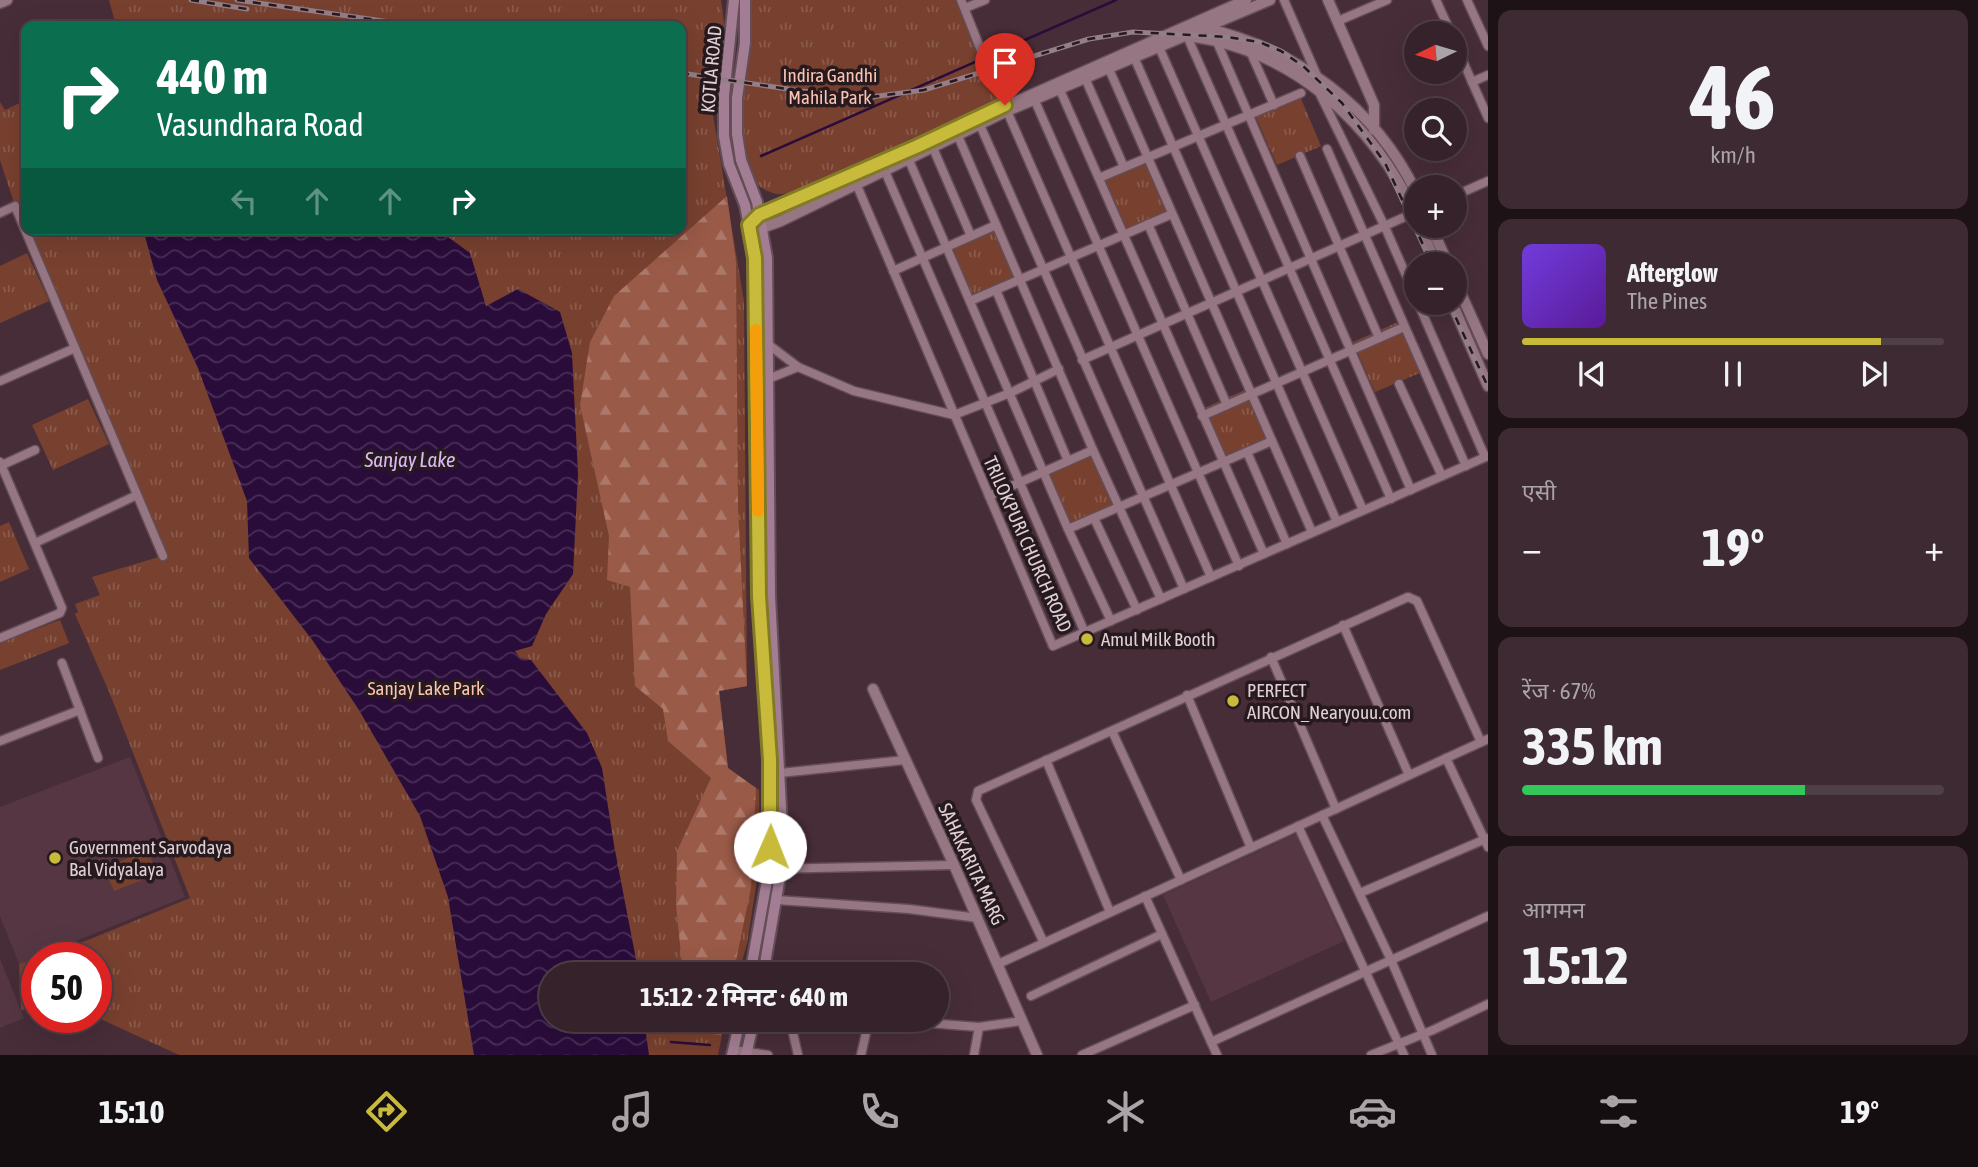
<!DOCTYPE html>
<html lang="hi">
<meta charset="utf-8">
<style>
:root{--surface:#35222a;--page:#3d2a32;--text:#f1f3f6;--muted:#aaa4a8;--line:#4f3f47;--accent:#c8bb3b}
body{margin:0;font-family:"Asap Condensed","Noto Sans Devanagari",sans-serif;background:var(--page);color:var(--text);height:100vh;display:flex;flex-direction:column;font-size:26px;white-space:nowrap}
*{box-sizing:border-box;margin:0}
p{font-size:23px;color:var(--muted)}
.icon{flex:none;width:38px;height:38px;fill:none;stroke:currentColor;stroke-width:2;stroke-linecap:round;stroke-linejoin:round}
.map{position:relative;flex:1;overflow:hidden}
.side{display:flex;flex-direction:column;gap:10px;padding:10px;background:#1d1317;width:490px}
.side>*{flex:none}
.guide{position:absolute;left:21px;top:21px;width:665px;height:214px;border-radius:14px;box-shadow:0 7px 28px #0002,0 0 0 2px var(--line);background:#0b6e4f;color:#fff;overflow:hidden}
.needle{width:46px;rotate:265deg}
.fabs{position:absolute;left:1404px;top:21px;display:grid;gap:14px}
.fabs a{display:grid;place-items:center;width:63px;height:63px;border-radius:50%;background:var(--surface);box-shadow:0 7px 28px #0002,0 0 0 2px var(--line);font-size:35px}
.speed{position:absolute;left:21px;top:942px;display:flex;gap:14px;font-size:35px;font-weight:700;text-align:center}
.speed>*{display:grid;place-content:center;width:91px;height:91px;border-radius:50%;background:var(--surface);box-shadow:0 7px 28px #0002,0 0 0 2px var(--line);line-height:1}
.speed .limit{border:10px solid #d22;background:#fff;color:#111}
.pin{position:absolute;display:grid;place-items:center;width:60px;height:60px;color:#fff;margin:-72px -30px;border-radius:50% 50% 50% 0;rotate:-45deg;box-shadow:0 0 7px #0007}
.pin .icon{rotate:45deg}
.me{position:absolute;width:77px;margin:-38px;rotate:1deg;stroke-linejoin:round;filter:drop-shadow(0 0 5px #0008)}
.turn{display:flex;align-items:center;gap:24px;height:147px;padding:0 21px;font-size:32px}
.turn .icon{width:91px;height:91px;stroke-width:2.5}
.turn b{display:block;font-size:49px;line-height:60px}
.lanes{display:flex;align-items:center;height:66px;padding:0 21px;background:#0003;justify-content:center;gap:35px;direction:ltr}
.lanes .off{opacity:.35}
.big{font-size:52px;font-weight:700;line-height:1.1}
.side .widget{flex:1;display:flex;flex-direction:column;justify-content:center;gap:10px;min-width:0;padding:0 24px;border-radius:14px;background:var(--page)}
.side .dial{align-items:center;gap:0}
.dial b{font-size:91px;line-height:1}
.song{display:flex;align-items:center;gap:21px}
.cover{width:84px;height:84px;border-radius:10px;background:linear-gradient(135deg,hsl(260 70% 55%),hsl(270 70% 35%))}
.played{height:7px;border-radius:4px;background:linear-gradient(90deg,var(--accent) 85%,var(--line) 85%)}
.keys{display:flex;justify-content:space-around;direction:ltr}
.heat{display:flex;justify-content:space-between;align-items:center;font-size:38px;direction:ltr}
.charge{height:10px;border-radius:5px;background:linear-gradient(90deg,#34c759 67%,var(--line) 0)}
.trip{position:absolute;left:539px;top:962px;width:410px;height:70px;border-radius:35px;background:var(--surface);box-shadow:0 7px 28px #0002,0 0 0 2px var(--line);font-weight:700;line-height:70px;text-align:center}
.tab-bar{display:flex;height:112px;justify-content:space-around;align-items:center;background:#150e11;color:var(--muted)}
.tab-bar .icon{width:49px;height:49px}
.tab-bar .on{color:var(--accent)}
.tab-bar b{font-size:32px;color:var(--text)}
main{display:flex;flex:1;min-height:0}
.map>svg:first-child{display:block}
.built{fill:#563643}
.grass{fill:url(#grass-tufts)}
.forest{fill:url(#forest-firs)}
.garden{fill:#78402f}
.water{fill:url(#water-waves)}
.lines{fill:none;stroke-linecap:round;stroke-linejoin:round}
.stream{stroke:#2a0c3b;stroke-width:2.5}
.minor-casing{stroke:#634d56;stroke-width:11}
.tertiary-casing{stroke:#634d56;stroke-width:13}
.secondary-casing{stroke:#634d56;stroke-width:14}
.minor{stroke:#957682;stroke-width:8}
.tertiary{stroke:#957682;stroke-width:10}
.secondary{stroke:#a37d93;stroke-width:10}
.rail-casing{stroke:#947e87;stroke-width:5}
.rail{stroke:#261a1e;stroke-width:2.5;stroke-dasharray:8;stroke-linecap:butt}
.route-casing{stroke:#827a26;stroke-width:18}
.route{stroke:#c8bb3b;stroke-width:12}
.slow{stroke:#f59e0b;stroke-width:12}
.poi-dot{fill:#c8bb3b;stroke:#261a1e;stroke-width:2.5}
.labels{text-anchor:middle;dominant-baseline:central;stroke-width:7;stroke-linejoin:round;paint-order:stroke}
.street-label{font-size:19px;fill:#e0cfd5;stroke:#261a1e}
.park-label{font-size:19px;fill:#fcc3b1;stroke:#261a1e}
.poi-label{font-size:19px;fill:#e0cfd5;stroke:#261a1e;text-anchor:start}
.water-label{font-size:21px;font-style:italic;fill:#dcb8f7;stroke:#261a1e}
</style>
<main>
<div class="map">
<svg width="1488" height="1055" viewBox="0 0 1488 1055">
<defs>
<pattern id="grass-tufts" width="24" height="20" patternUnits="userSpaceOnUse" patternTransform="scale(1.75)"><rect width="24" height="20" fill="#78402f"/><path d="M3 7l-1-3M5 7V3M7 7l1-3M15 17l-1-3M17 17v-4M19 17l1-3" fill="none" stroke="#8b5b4c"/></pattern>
<pattern id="forest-firs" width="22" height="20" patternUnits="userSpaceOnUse" patternTransform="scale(1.75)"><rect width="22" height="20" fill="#995a47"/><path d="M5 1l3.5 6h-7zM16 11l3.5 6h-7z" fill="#ac7869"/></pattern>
<pattern id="water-waves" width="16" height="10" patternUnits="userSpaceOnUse" patternTransform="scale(1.75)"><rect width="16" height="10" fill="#2a0c3b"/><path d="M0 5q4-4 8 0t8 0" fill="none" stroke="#492e56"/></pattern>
</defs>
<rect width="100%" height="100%" fill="#472d38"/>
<!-- built -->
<g class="built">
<path d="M130,757l55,140 -166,67 -19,-48v-109z"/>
<path d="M1296,834l48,107 -133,61 -48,-107z"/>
<path d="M0,959l24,59 -24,10z"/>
</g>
<!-- grass -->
<g class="grass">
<path d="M109,0h612l4,31 -13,78 32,192 3,385 -28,5 9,77 31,22 1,70 -13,84 -9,31h-187v45h174l-7,35h-539l-83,-38v-60h-58l50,-17 102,-42 -80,-204 -35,-80 3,-2 -3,-8 25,-9 -8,-18 70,-21 -147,-350 -15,-46v-58l5,8 21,-10v129h655v-203h-565z"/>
<path d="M751,0h205l47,105 -204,86c-7,1 -16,4 -22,3 -57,-10 -29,-114 -26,-151 1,-14 0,-29 0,-43z"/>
<path d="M1299,94l22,52 -44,19 -22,-50z"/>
<path d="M1147,160l22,52 -45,19 -22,-50z"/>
<path d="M995,227l22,51 -44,19 -22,-50z"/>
<path d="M27,253l22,48 -49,22v-57z"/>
<path d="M1398,322l22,51 -45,19 -22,-50z"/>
<path d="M1247,389l22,51 -45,20 -22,-51z"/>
<path d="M88,399l21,45 -56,26 -21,-45z"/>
<path d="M1093,452l22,52 -45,19 -22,-50z"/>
<path d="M9,522l20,47 -29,13v-56z"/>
<path d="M60,620l9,23 -69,27v-27z"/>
<path d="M37,958v50l-16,2 -2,-46z"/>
</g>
<!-- forest -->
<g class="forest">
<path d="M727,196l9,66 2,245 9,179 -28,5 9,77 28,20 -5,100 -18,87h-50l-7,-70 1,-54 34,-73 -43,-37 -5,-32 -28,-23 -5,-99 -23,-7 2,-44 -29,-131 10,-63 24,-46z"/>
<path d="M692,1020h32l-3,15 -27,-3z"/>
</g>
<!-- garden -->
<path class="garden" d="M147,850l11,24 -44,17 -10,-23z"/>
<!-- water -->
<path class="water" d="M143,229h294l33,24 16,53 32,-17 42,23 12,41 6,121 -5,100 -27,40 -14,32 -17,5 5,7 11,2 56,73 15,35 12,77 25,130h-88v45h93l5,35h-175l-26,-158 -28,-81 -61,-106 -46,-69 -64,-83 -2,-57 -49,-133 -41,-88z"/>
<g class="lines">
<!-- stream -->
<g class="stream">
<path d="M761,156l355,-156"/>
<path d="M671,1042l39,3"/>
</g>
<defs>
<g id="minor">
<path d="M961,0l25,63 225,514"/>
<path d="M1284,0l34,78v12l67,137 31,71"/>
<path d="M1436,0l15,33"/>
<path d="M1467,0l21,46"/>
<path d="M965,8l20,-8"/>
<path d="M1338,21l49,-21"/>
<path d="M1187,36l204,463"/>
<path d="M1454,41l34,77"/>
<path d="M1217,42l194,448"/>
<path d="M1159,47l204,463"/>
<path d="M1250,51l24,54"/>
<path d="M1134,57l203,465"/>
<path d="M1109,69l203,463"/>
<path d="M1085,78l39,89"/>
<path d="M1472,82l16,-7"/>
<path d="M1060,90l204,464"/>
<path d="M1035,101l204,465"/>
<path d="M980,125l204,464"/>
<path d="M958,136l135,314 68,149"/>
<path d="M933,148l38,88"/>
<path d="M1327,149l139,317"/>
<path d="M1300,156l79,182"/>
<path d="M908,158l160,371 43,92"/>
<path d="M884,169l201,464"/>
<path d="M1099,178l202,-85"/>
<path d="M855,181l198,465 435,-190"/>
<path d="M1454,196l34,-15"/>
<path d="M0,213l15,-7 148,350"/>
<path d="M1148,224l79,181"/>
<path d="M893,271l103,-46"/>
<path d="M996,290l72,171"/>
<path d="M970,301l202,-87"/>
<path d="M1418,303l67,154"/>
<path d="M769,345l29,22 56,24 100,24 56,-22 49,-24"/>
<path d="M1082,360l334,-148"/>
<path d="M768,379l30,-12"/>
<path d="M0,381l75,-33"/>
<path d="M1399,384l43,92"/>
<path d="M1202,416l202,-89"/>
<path d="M1247,452l40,92"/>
<path d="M0,462l62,146 -2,5 -60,25"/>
<path d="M0,466l35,-16"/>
<path d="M989,496l104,-46"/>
<path d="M1094,518l43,92"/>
<path d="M1068,529l204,-88"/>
<path d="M35,543l102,-48"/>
<path d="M1343,625l66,150"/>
<path d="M1271,657l65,152"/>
<path d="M62,663l36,95"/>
<path d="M1187,695l64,153"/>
<path d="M1112,731l69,149"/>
<path d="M0,741l80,-31"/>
<path d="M1446,758l42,89"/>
<path d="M1046,760l64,152"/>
<path d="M780,773l125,-13"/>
<path d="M1322,815l69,145 41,95"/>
<path d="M1298,826l106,229"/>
<path d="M769,869l185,-4"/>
<path d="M1360,893l128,-55"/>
<path d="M1145,896l72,159"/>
<path d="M777,900l132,9 69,9"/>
<path d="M1044,943l-68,-143 2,-9 430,-194 9,4 64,141"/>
<path d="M998,964l490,-225"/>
<path d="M1031,996l131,-62"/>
<path d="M790,1020l8,35"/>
<path d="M889,1020l90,7 42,-6"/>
<path d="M1211,1042l277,-126"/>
<path d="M734,1050l34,5"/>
<path d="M861,1055l8,-35"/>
<path d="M974,1055l5,-28"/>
<path d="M1082,1055l113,-50"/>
<path d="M1371,1055l62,-25 55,-26"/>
</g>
<g id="tertiary">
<path d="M1328,0l46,105v25"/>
<path d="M0,3l7,-3"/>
<path d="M1205,28c91,21 170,79 211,164"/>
<path d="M1188,36c104,13 186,87 228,180"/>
<path d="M749,225l10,-10 487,-215"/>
<path d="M1420,226l16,38"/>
<path d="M1431,226l17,38"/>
<path d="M757,227l5,1 19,-7 226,-110 263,-111"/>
<path d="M1454,278l34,76"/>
<path d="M1452,303l36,83"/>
<path d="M873,689l81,176 83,190"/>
</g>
<g id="secondary">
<path d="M734,0l-10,96v40l5,28 16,41 10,53 4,338 11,164v65l-1,44 -19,106"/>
<path d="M745,0v43l-8,55v36l4,26 16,42 10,56 3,338 12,231 -1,43 -18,105"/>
<path d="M732,1055l8,-35"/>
<path d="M746,1055l8,-35"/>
</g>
</defs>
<!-- minor casing -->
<use href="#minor" class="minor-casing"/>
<!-- tertiary casing -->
<use href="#tertiary" class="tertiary-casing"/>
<!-- secondary casing -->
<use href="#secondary" class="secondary-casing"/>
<!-- minor -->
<use href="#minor" class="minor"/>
<!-- tertiary -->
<use href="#tertiary" class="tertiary"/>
<!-- secondary -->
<use href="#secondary" class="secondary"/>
<defs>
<g id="rail">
<path d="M191,0l56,9"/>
<path d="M237,0l181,26"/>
<path d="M681,73l120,18 70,6 53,-7 165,-51 44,-7 95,5 31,5 22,9 22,15 39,37 43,60 47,101"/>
<path d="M1449,303l39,84"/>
</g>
</defs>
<!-- rail casing -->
<use href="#rail" class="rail-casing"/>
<!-- rail -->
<use href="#rail" class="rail"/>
</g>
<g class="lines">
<defs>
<path id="route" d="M770,847v-87l-11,-164 -4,-338 -6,-33 10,-10 159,-69 87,-41"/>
</defs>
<!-- route casing -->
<use href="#route" class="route-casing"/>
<!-- route -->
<use href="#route" class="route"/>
<!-- slow -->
<path class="slow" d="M756,330l2,181"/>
</g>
<!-- markers -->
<g class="poi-dot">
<circle cx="1087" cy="639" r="7"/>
<circle cx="1233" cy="701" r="7"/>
<circle cx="55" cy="858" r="7"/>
</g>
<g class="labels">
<!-- street labels -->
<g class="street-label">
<text transform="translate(711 69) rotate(-85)">KOTLA ROAD</text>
<text transform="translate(1028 544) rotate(66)">TRILOKPURI CHURCH ROAD</text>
<text transform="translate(972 864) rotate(65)">SAHAKARITA MARG</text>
</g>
<!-- park labels -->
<g class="park-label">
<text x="830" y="75">Indira Gandhi<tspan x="830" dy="22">Mahila Park</tspan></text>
<text x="426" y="688">Sanjay Lake Park</text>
</g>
<!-- poi labels -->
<g class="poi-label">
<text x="1101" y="639">Amul Milk Booth</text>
<text x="1247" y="690">PERFECT<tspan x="1247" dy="22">AIRCON_Nearyouu.com</tspan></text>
<text x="69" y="847">Government Sarvodaya<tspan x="69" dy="22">Bal Vidyalaya</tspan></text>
</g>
<!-- water labels -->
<g class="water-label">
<text x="410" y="459">Sanjay Lake</text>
</g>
</g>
</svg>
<div class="fabs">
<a><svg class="needle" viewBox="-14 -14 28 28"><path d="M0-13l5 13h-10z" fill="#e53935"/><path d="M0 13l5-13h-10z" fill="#aaa4a8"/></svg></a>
<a><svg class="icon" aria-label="search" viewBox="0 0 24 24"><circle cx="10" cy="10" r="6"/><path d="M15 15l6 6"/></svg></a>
<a>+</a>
<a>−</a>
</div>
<div class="speed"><div class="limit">50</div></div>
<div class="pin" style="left:1005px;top:105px;background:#d93025"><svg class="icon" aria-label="arrive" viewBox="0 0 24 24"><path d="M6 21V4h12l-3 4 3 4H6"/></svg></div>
<svg class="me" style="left:770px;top:847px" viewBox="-20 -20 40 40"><circle r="19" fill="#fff"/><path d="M0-13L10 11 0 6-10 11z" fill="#c8bb3b"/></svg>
<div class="trip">15:12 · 2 मिनट · 640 m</div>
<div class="guide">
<div class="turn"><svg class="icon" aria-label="right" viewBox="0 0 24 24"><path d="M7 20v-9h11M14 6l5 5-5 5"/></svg><div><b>440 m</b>Vasundhara Road</div></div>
<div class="lanes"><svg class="icon off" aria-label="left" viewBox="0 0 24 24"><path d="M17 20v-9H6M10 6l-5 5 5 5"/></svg><svg class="icon off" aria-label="ahead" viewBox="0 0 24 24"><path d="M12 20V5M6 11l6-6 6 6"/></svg><svg class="icon off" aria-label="ahead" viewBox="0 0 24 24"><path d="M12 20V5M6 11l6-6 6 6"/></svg><svg class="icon" aria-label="right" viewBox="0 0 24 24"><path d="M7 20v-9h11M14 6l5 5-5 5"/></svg></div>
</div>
</div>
<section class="side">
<div class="widget dial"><b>46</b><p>km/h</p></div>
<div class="widget">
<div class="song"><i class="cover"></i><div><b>Afterglow</b><p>The Pines</p></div></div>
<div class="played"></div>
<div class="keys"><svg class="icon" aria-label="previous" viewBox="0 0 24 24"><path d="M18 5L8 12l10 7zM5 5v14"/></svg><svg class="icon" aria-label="pause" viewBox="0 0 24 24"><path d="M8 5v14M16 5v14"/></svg><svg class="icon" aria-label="next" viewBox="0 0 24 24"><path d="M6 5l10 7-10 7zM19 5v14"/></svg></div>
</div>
<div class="widget"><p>एसी</p>
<div class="heat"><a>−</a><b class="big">19°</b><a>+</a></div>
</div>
<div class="widget"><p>रेंज · 67%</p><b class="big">335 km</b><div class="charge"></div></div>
<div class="widget"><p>आगमन</p><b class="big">15:12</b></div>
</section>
</main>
<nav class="tab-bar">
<b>15:10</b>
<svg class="icon on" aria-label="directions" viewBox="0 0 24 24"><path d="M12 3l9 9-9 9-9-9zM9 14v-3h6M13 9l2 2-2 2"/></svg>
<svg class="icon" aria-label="music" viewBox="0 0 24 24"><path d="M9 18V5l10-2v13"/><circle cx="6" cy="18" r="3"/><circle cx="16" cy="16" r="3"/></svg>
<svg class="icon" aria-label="phone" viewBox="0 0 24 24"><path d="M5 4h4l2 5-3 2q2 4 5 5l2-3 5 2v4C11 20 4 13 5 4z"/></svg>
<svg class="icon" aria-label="climate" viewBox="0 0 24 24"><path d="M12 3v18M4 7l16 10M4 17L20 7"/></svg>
<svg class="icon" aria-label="car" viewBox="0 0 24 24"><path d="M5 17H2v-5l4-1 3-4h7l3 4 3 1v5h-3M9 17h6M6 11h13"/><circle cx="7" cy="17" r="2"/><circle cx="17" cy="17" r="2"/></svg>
<svg class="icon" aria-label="filters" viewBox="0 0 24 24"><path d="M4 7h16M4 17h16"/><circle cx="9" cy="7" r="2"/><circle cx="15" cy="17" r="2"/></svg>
<b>19°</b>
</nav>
